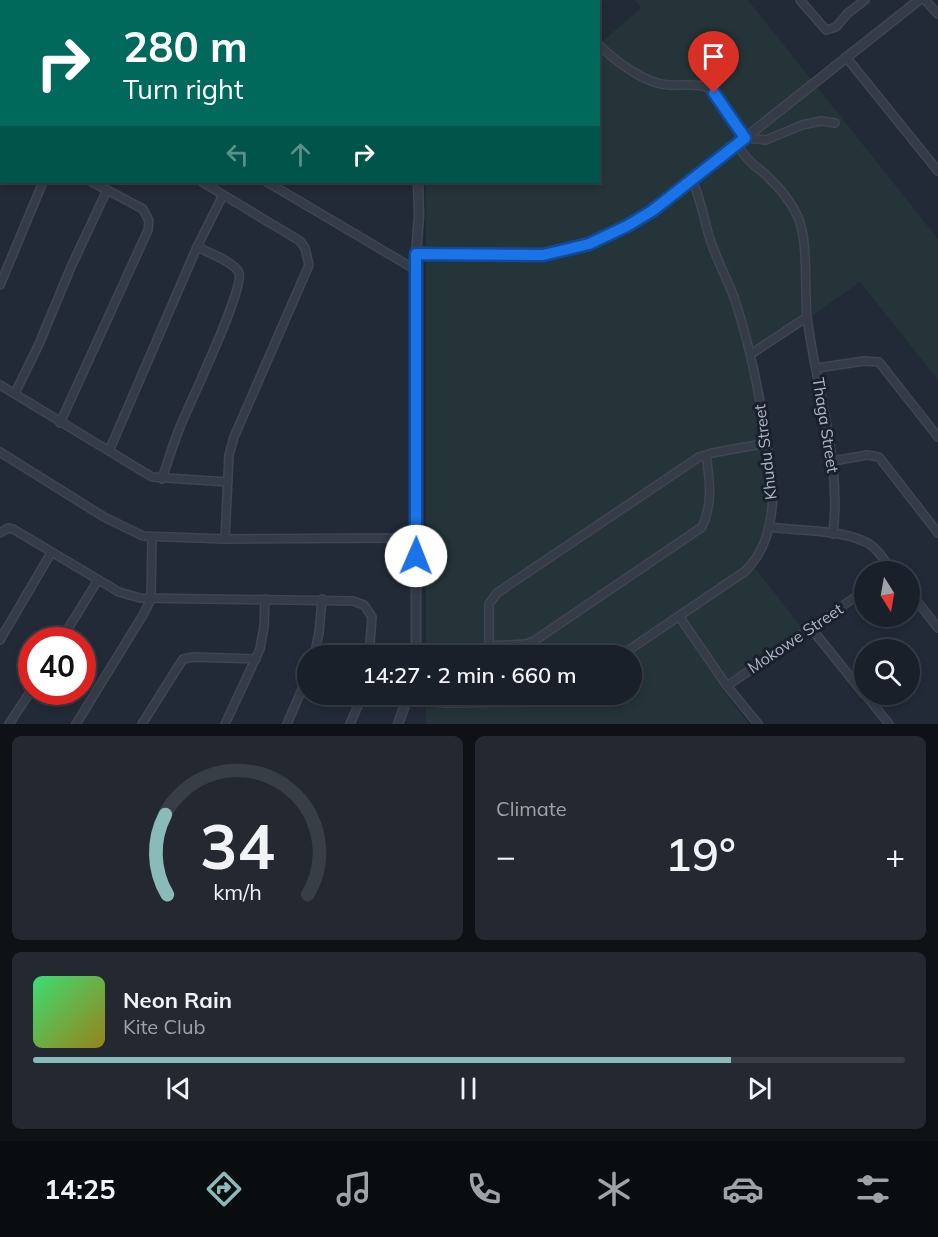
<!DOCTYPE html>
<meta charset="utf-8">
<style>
:root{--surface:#1a2029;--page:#232831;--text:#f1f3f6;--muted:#9fa3a8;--line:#383e46;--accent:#8bbbb9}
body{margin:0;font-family:Mulish,sans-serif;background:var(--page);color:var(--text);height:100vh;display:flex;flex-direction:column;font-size:22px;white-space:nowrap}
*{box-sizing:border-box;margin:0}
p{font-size:20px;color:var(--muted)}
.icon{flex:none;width:33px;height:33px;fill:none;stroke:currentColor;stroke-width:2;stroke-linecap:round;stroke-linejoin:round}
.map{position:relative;height:724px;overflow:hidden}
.panel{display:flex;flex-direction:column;gap:12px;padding:12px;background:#0e1217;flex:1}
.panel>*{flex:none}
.guide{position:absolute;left:0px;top:0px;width:600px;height:183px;box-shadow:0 3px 9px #0003,0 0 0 2px var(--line);background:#00695c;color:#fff;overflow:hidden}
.needle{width:39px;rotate:169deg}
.tools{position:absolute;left:854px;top:561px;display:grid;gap:12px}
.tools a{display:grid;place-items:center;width:66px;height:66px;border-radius:50%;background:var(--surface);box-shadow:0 3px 9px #0003,0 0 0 2px var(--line);font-size:30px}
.speed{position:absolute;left:18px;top:627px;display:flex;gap:12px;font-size:30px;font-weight:700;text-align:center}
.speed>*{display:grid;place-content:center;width:78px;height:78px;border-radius:50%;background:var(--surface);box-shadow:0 3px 9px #0003,0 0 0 2px var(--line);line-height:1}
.speed .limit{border:9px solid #d22;background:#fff;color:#111}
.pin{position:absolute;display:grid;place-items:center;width:51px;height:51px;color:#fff;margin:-62px -26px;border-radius:50% 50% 50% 0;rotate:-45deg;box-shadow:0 0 6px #0007}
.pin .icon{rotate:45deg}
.me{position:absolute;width:66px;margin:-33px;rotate:1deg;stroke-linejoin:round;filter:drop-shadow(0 0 4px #0008)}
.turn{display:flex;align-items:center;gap:21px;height:126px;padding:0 24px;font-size:27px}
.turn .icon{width:78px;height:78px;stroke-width:2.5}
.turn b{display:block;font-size:42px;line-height:51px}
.lanes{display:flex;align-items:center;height:57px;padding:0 24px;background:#0003;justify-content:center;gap:30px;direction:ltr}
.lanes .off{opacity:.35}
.big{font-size:45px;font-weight:600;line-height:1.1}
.panel .tile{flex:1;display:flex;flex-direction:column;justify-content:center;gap:9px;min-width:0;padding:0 21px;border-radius:9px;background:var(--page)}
.panel .dial{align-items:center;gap:0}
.dial svg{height:156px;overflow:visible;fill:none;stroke:var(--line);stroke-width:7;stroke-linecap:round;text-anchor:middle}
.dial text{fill:var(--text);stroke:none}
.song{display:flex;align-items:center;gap:18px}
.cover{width:72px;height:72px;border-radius:9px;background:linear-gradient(135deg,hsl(140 70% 55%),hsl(50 70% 35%))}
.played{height:6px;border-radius:3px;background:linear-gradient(90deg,var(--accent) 80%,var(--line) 80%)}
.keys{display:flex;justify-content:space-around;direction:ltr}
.heat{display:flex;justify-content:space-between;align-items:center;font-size:33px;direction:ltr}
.panel .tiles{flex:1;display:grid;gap:12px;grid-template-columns:1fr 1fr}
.tile:last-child{grid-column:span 2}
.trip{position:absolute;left:297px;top:645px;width:345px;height:60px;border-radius:30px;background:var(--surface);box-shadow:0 3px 9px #0003,0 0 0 2px var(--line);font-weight:600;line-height:60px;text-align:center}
.tab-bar{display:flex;height:96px;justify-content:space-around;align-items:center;background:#0a0d10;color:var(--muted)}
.tab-bar .icon{width:42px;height:42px}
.tab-bar .on{color:var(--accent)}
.tab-bar b{font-size:27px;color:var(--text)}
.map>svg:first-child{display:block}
.green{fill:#243438}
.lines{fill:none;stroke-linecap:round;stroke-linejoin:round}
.minor-casing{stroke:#3f4551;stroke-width:10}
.tertiary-casing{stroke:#3f4551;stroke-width:11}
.minor{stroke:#363c47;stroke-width:7}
.tertiary{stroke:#363c47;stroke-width:8}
.route-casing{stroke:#114b97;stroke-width:15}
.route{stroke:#1a73e8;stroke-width:10}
.labels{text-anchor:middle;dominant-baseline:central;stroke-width:6;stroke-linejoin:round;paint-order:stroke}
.street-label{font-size:16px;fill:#b0b7c4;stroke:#1b212c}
</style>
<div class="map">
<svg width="938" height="724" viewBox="0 0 938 724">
<rect width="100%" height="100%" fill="#222a37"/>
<!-- green -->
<path class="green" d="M635,0h113l190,239v141l-78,-98 -111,78 23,123 -1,43 -20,37 51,65 -81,60 28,36h-323v-29l206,-1v-38l-206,-1v-473h172l1,-138 42,-36z"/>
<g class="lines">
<defs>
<g id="minor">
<path d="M34,0l2,2"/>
<path d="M157,0l3,2"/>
<path d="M556,0l1,2"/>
<path d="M800,0l26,30 10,-3 12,-14 17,-13"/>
<path d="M925,0l13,14"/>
<path d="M61,2l1,-2"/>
<path d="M206,2l1,-2"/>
<path d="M280,2l1,-2"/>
<path d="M598,44c17,17 47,40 71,41 11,1 27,-2 37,2 13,5 31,39 39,51l21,2 36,-15 19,-4 14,2"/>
<path d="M846,57l92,114"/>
<path d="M0,59l2,1"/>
<path d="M0,139l2,-3"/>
<path d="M736,144c5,6 9,13 15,18 5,6 12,9 17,15 12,11 23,25 30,40 11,27 6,70 9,100 9,72 35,143 26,217"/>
<path d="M202,182l98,59 5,7 4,17 -75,172 -5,18 -4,84"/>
<path d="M267,182l149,88"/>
<path d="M0,285l43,-103"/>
<path d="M751,354l56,-37"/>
<path d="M817,368l47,-7 15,1 59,75"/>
<path d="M0,385l152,92 76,5"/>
<path d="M15,393l24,-49 32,-77 36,-77"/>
<path d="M60,423l88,-193 1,-9 -6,-12 -51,-27"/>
<path d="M109,451l88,-204 26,-52"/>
<path d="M0,452l104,65 39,19 82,3 191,-1"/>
<path d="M833,461l34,-6 12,2 59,76"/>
<path d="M162,479c6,-18 11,-35 18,-52 10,-25 64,-136 59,-154 -4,-11 -32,-21 -42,-26"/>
<path d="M769,527c28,4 81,2 103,19 8,6 14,17 21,26"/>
<path d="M0,533l8,-5 5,1 106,63 21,6 213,3 11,4 8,12 -3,39"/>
<path d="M909,591l29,37"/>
<path d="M679,616l48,70 31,38"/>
<path d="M811,628l53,66"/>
<path d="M0,640l51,-87"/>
<path d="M61,640l37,-60"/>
<path d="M489,646l36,-2 9,-3 168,-114c11,-24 8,-46 4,-72"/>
<path d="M314,656l5,-23 3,-34"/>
<path d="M489,656v-52l8,-11 202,-136 13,-4 55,-10"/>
<path d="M620,656l124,-84c22,-20 27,-47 29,-75 1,-14 -3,-31 -5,-45 -7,-51 -17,-103 -33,-152 -7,-19 -16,-36 -23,-55 -8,-22 -10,-44 -20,-65"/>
<path d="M727,686l137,-95"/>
<path d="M865,694l24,30"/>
<path d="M408,700l39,3 90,-1 15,-2 11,-6"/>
<path d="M9,724l23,-35"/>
<path d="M76,724l67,-109 8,-16 1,-61"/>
<path d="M142,724l41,-65 11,-2 62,2"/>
<path d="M225,724l35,-75 4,-22 1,-28"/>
<path d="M287,724l21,-49"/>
<path d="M350,724l13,-30"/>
</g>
<g id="tertiary">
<path d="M377,0v2"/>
<path d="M416,254l127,1 46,-11 38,-18 25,-15 40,-31 227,-180"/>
<path d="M416,656v-401l3,-40 -1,-33"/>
<path d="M398,724l11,-30"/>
</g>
</defs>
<!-- minor casing -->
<use href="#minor" class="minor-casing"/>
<!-- tertiary casing -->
<use href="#tertiary" class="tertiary-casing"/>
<!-- minor -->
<use href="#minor" class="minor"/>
<!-- tertiary -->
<use href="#tertiary" class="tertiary"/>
</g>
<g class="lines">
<defs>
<path id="route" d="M416,556v-302l127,1 46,-11 38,-18 25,-15 93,-73 -31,-45"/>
</defs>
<!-- route casing -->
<use href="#route" class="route-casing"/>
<!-- route -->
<use href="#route" class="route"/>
</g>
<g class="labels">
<!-- street labels -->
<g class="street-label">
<text transform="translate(826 425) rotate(81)">Thaga Street</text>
<text transform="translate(765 452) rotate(-97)">Khudu Street</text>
<text transform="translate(795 638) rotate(-34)">Mokowe Street</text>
</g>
</g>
</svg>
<div class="tools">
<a><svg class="needle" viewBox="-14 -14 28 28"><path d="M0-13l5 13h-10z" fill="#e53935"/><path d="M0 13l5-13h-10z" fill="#9fa3a8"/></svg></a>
<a><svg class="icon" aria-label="search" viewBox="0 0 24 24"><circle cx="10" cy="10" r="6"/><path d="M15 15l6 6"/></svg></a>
</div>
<div class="speed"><div class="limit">40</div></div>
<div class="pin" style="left:714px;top:93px;background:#d93025"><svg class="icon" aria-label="arrive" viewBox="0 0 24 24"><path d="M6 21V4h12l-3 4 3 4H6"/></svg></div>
<svg class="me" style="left:416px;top:556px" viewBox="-20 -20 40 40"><circle r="19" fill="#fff"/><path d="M0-13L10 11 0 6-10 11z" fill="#1a73e8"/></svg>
<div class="trip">14:27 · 2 min · 660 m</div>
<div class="guide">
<div class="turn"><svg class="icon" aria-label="right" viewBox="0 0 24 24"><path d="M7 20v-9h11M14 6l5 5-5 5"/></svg><div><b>280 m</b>Turn right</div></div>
<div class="lanes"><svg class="icon off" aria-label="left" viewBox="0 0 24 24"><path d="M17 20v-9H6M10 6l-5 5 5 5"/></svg><svg class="icon off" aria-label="ahead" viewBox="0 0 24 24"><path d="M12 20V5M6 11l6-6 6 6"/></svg><svg class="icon" aria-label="right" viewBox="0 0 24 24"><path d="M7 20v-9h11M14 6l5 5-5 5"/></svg></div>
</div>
</div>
<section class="panel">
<div class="tiles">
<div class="tile dial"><svg viewBox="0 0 100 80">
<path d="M14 69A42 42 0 1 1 86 69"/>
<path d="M14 69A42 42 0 0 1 13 28" stroke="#8bbbb9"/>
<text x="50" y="56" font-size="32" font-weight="700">34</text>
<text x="50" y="72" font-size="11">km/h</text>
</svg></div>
<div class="tile"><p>Climate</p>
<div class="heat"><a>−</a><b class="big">19°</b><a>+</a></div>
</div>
<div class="tile">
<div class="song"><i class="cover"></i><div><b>Neon Rain</b><p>Kite Club</p></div></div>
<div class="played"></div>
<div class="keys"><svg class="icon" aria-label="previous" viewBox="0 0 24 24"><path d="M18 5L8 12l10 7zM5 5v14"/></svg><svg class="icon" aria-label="pause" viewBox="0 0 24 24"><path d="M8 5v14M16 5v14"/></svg><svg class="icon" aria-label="next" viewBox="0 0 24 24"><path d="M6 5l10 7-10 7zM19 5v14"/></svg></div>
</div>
</div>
</section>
<nav class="tab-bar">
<b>14:25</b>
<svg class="icon on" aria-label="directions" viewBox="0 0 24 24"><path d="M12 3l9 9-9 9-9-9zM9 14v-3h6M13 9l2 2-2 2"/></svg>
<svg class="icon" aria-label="music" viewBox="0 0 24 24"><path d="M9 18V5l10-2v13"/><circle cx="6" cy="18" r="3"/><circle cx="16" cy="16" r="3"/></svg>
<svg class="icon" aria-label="phone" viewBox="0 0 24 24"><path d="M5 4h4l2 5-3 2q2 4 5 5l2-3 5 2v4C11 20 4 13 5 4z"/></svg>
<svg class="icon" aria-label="climate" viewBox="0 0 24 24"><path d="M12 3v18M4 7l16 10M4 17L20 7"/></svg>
<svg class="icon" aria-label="car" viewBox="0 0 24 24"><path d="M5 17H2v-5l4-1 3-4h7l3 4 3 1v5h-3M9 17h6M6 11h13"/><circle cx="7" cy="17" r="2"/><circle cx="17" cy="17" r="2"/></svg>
<svg class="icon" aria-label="filters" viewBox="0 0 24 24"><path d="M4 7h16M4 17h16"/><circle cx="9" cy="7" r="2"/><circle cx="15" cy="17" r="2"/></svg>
</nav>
